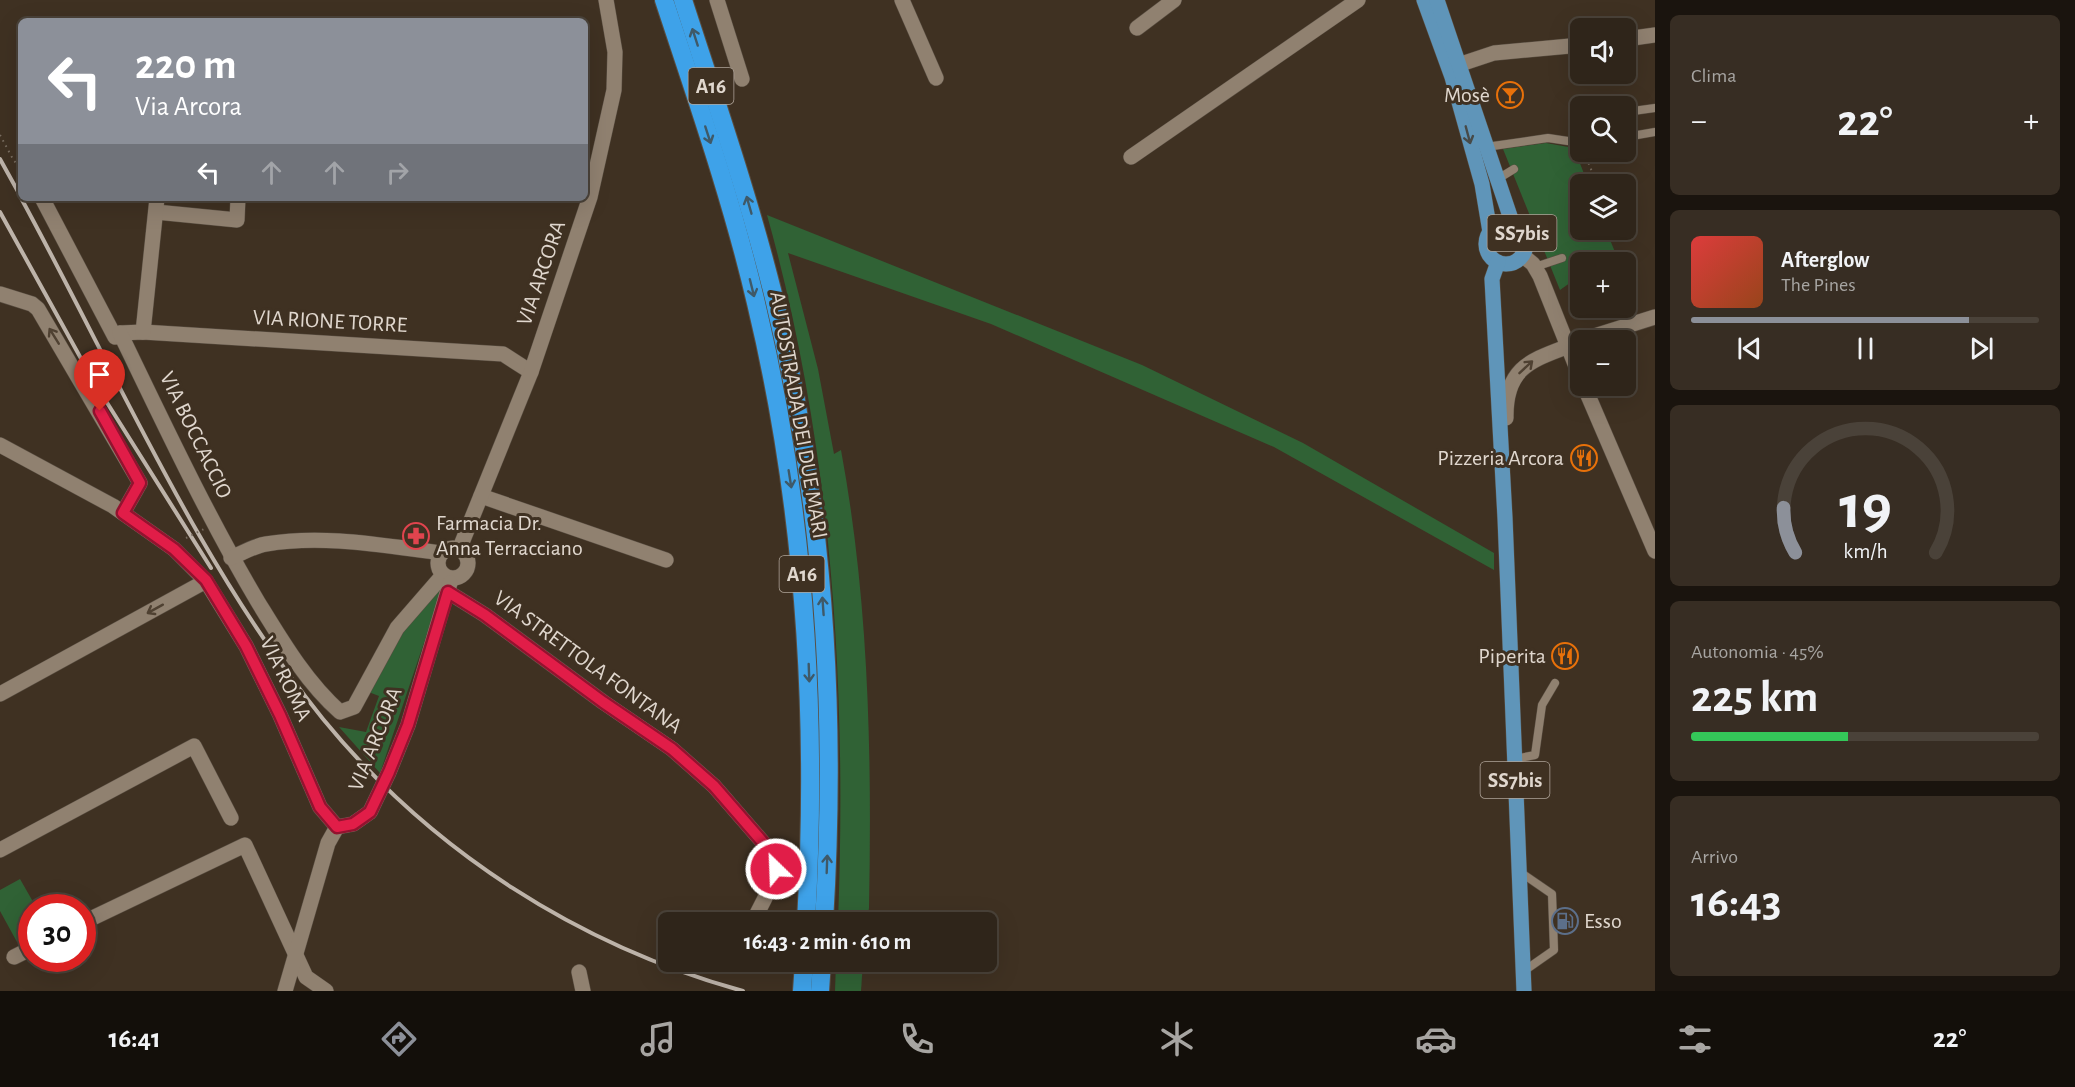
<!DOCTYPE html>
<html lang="it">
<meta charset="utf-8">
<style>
:root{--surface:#2f251a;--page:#372d23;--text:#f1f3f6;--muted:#a7a5a2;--line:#4a4239;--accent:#8c9099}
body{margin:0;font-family:"Alegreya Sans",sans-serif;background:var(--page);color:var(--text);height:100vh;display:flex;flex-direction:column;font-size:22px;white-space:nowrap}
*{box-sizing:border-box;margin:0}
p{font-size:20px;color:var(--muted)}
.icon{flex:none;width:33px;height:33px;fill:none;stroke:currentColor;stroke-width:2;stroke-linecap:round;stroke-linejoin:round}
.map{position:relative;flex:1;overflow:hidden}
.drawer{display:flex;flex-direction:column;gap:15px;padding:15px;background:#1a140e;width:420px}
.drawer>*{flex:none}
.hud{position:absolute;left:18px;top:18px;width:570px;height:183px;border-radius:9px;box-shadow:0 6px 24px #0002,0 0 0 2px var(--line);background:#8c9099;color:#fff;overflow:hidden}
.tools{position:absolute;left:1570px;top:18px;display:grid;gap:12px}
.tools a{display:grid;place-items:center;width:66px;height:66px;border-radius:9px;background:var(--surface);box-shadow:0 6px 24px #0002,0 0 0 2px var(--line);font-size:30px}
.speed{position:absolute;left:18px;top:894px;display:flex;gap:12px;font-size:30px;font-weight:700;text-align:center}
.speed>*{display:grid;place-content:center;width:78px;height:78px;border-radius:50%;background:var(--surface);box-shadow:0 6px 24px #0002,0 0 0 2px var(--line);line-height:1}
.speed .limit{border:9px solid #d22;background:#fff;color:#111}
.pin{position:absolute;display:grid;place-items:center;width:51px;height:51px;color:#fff;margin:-62px -26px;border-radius:50% 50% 50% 0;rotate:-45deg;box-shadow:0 0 6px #0007}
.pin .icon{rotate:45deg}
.me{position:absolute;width:66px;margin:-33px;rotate:336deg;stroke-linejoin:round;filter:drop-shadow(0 0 4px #0008)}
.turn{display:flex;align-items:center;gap:21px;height:126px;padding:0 18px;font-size:27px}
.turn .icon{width:78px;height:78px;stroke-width:2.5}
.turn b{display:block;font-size:42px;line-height:51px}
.lanes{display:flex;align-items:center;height:57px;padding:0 18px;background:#0003;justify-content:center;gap:30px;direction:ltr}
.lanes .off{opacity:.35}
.big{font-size:45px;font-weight:600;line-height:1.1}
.drawer .widget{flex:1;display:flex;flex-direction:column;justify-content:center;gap:9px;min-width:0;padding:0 21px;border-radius:9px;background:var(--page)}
.drawer .dial{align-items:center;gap:0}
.dial svg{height:156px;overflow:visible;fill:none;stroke:var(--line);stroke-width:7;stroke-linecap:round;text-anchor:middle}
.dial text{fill:var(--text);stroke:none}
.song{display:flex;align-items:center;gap:18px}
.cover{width:72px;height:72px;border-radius:9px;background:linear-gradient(135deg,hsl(0 70% 55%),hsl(20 70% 35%))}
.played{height:6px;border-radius:3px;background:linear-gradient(90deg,var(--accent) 80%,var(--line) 80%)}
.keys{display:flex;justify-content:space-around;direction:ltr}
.heat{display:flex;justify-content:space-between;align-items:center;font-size:33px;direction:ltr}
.charge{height:9px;border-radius:4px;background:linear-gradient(90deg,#34c759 45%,var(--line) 0)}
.trip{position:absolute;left:658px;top:912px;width:339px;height:60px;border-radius:9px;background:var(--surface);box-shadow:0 6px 24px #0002,0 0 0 2px var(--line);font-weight:600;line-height:60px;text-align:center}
.tabs{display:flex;height:96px;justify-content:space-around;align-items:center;background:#130f0a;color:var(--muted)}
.tabs .icon{width:42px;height:42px}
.tabs .current{color:var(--accent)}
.tabs b{font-size:27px;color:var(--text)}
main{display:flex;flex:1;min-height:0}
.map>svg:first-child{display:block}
.green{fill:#306235}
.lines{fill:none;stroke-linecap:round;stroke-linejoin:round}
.service-casing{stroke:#594e42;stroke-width:9}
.minor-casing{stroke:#594e42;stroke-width:16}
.primary-casing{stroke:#594e42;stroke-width:16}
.motorway-casing{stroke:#594e42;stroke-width:20}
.path{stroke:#796d60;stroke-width:2;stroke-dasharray:1.5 4.5;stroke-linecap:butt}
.service{stroke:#908170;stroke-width:8}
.minor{stroke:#908170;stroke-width:15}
.primary{stroke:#5f95b9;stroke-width:15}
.motorway{stroke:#3ea2e9;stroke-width:18}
.rail{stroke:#bdb3a9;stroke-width:4}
.minor-bridge-casing{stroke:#594e42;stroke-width:16;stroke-linecap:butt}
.path-bridge{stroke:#796d60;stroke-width:2;stroke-dasharray:1.5 4.5;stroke-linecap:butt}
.minor-bridge{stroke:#908170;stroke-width:15}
.oneway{stroke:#3f5968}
.oneway2{stroke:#474a48}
.oneway3{stroke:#4f4132}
.route-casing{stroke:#92132f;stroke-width:15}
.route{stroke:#e11d48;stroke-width:10}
.labels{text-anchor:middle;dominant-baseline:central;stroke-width:6;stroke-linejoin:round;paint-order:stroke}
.shield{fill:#3f3122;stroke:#b0a59a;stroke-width:1.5}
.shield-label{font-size:21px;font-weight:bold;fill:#e0d7ce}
.poi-label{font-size:22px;fill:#e0d7ce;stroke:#3f3122;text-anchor:end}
.street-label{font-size:22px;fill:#e0d7ce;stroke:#3f3122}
</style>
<main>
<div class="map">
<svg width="1655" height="991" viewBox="0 0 1655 991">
<rect width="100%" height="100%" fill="#3f3122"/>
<!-- green -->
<g class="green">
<path d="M1546,143l28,5 14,36h-7v46h25l9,22 -15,10h-19v13l-21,15 -57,-141z"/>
<path d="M767,215l375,150 161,78 191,110v17l-220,-123 -283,-123 -203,-71 30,116 16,85 7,-4c28,151 31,305 28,458l-2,14h-29c9,-238 -6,-476 -71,-707z"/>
<path d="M438,591l3,1 -61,181 -41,-46 27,5 13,-36 -13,-5 34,-57z"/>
<path d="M20,879l16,28 -4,1 -1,26 -14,8 -17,-31v-21z"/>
<path d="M836,962h27l-2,29h-26z"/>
</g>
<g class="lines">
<defs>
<g id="service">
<path d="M1626,112l29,-4"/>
<path d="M1626,137l29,-5"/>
<path d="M1486,147l62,-9 33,5"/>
<path d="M1496,180l18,-11"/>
<path d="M1535,267l27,-9"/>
<path d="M1514,759l21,-4 7,-50 13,-22"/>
<path d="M1520,872l32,22 2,56 -30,21"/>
</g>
<g id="minor">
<path d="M717,0l25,79"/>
<path d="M902,0l34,78"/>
<path d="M1137,28l37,-28"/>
<path d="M1626,39l29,-4"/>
<path d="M1458,65l36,-12 87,-8"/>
<path d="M1131,157l227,-157"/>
<path d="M42,198l73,139 5,-4 23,-1 360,22 28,18"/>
<path d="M156,212l81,8 1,-22"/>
<path d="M1522,255l11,9 7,12 41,103"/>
<path d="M0,294l32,10 6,5 102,174 -17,30"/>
<path d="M143,332l14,-134"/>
<path d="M120,333c44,91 87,183 138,269 24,39 48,80 82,110l14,-5 43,-79 46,-53"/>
<path d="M1582,340l73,-23"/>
<path d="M1584,386l71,165"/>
<path d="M1506,418c-1,-57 33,-59 75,-77"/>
<path d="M0,445l113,61 61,43 32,32 40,65 34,69 40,92 17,20"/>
<path d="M481,496l185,64"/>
<circle cx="453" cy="563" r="15"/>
<path d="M459,550l72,-178 59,-175 24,-107 1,-38 -9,-52"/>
<path d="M231,558c11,-5 23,-12 35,-14 58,-10 119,2 176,9"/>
<path d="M448,592l37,23 118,87 69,47 42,37 59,68c8,21 -10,46 -19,66"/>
<path d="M0,694l206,-113"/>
<path d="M389,772l19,-47 42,-142"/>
<path d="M337,827l16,-3 17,-12"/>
<path d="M0,850l194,-104 37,72"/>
<path d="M82,923l163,-78 61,132 20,14"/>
<path d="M14,957l18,-9"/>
<path d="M579,972l4,19"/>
<path d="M285,991l43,-148 9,-16"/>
</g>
<g id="primary">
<path d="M1424,0l28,77 30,107 8,48"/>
<path d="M1437,0l76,225"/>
<circle cx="1506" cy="244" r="20"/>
<path d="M1498,262l-6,17 13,239 19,473"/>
</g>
<g id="motorway">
<path d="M664,0c33,100 68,200 92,303 49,204 62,411 50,619"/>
<path d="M683,0c32,99 66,197 91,298 50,204 63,415 50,624"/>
<path d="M802,991l2,-29"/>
<path d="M820,991l2,-29"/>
</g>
</defs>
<!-- service casing -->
<use href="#service" class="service-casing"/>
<!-- minor casing -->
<use href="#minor" class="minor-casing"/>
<!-- primary casing -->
<use href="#primary" class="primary-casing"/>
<!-- motorway casing -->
<use href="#motorway" class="motorway-casing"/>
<!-- path -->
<g class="path">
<path d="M0,135l14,26 7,6"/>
<path d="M1584,152l13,32"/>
</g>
<!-- service -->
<use href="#service" class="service"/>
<!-- minor -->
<use href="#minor" class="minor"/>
<!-- primary -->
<use href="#primary" class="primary"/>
<!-- motorway -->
<use href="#motorway" class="motorway"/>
<!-- rail -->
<g class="rail">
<path d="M0,159l21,38"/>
<path d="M21,198c95,174 177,367 302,521 108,132 256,227 420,272"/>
<path d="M0,212l94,170 117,186"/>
</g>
<defs>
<path id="minor-bridge" d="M370,812l19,-40"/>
</defs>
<!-- minor-bridge casing -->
<use href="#minor-bridge" class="minor-bridge-casing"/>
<!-- path-bridge -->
<path class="path-bridge" d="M186,538l20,-10"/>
<!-- minor-bridge -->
<use href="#minor-bridge" class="minor-bridge"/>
</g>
<!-- one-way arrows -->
<defs><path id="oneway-shaft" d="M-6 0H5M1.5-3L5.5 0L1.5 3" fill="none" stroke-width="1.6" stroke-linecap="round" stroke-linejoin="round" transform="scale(1.5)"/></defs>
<g class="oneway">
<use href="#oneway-shaft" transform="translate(695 37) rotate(-108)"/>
<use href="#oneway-shaft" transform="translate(708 135) rotate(72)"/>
<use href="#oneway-shaft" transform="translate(749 205) rotate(-106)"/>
<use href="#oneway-shaft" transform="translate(752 288) rotate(76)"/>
<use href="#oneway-shaft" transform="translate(790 479) rotate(81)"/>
<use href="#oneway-shaft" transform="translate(823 606) rotate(-94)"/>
<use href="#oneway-shaft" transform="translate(809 673) rotate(88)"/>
<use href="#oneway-shaft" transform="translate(827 864) rotate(-88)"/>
</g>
<use class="oneway2" href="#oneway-shaft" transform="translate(1468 135) rotate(75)"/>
<g class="oneway3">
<use href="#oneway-shaft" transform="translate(54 336) rotate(-122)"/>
<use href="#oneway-shaft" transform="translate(1526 367) rotate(-43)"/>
<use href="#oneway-shaft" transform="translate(155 609) rotate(151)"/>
</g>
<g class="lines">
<defs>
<path id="route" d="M100,411l40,72 -17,30 51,36 32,31 40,66 34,69 40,92 17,20 16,-3 17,-12 19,-40 19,-47 40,-133 37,23 118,87 69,47 42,37 59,68 3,15"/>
</defs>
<!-- route casing -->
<use href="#route" class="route-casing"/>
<!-- route -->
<use href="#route" class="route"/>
</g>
<!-- icons -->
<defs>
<symbol id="bar-ring" viewBox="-11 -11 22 22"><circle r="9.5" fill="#3f3122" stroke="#e8710a" stroke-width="1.5"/><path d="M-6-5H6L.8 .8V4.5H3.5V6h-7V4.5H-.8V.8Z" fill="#e8710a"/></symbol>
<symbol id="restaurant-ring" viewBox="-11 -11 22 22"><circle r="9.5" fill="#3f3122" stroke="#e8710a" stroke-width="1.5"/><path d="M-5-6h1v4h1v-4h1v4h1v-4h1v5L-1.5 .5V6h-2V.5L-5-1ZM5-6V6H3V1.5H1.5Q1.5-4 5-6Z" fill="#e8710a"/></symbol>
<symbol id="pharmacy-ring" viewBox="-11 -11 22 22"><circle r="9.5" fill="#3f3122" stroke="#e0444e" stroke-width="1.5"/><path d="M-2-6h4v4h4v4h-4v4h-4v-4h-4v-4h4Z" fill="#e0444e"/></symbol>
<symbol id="fuel-ring" viewBox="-11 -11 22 22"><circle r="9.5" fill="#3f3122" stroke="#5c6f8a" stroke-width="1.5"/><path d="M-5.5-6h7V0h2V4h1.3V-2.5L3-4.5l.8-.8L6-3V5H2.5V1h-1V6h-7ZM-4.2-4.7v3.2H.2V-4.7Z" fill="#5c6f8a"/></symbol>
</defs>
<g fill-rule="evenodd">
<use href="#bar-ring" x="1495" y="80" width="30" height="30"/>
<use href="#restaurant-ring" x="1569" y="443" width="30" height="30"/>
<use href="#pharmacy-ring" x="401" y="521" width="30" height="30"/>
<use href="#restaurant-ring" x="1550" y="641" width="30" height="30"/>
<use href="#fuel-ring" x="1550" y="906" width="30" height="30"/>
</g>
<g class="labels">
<!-- shield labels -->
<g class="shield">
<rect x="688.5" y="68" width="45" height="36" rx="4.5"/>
<rect x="1487.5" y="215" width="69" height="36" rx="4.5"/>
<rect x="779.5" y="556" width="45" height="36" rx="4.5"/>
<rect x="1480.5" y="762" width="69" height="36" rx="4.5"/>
</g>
<g class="shield-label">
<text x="711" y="86">A16</text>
<text x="1522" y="233">SS7bis</text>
<text x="802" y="574">A16</text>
<text x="1515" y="780">SS7bis</text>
</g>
<!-- poi labels -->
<g class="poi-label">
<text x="1490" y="95">Mosè</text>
<text x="1564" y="458">Pizzeria Arcora</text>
<text x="436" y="523" text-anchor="start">Farmacia Dr.<tspan x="436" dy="25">Anna Terracciano</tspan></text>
<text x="1546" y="656">Piperita</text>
<text x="1584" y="921" text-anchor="start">Esso</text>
</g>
<!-- street labels -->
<g class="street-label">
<text transform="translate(541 273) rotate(-71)">VIA ARCORA</text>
<text transform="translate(330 321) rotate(3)">VIA RIONE TORRE</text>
<text transform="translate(799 415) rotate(80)">AUTOSTRADA DEI DUE MARI</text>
<text transform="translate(196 435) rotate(64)">VIA BOCCACCIO</text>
<text transform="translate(588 662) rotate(36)">VIA STRETTOLA FONTANA</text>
<text transform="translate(286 679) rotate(64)">VIA ROMA</text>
<text transform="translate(375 739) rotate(-68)">VIA ARCORA</text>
</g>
</g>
</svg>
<div class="tools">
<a><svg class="icon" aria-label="sound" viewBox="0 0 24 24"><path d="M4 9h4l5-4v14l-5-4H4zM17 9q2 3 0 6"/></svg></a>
<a><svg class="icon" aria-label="search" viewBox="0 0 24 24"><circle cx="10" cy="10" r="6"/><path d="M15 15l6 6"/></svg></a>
<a><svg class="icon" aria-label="layers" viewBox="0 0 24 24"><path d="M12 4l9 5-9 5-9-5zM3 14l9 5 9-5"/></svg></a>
<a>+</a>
<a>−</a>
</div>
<div class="speed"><div class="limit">30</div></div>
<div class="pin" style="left:100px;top:411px;background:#d93025"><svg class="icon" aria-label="arrive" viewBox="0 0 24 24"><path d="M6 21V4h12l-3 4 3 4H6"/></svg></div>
<svg class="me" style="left:776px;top:869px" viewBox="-20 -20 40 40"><circle r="17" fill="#e11d48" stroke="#fff" stroke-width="3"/><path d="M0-11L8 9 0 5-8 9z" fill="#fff"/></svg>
<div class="trip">16:43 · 2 min · 610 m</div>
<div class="hud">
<div class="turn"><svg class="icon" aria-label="left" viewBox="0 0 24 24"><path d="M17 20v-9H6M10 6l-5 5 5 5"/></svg><div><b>220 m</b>Via Arcora</div></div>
<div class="lanes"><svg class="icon" aria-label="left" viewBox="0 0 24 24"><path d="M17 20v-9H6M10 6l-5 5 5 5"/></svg><svg class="icon off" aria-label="ahead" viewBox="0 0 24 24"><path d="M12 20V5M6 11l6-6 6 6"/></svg><svg class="icon off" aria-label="ahead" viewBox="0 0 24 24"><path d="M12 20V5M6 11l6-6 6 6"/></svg><svg class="icon off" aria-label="right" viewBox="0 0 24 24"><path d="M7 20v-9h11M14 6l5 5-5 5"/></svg></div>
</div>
</div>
<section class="drawer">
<div class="widget"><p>Clima</p>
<div class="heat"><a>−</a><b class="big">22°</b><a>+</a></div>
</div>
<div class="widget">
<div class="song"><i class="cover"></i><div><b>Afterglow</b><p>The Pines</p></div></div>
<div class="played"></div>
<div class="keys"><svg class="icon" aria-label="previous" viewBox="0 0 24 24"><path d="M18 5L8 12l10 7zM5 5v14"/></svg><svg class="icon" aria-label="pause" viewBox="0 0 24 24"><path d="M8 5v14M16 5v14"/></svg><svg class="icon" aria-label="next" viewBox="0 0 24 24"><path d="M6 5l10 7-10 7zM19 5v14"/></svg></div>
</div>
<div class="widget dial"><svg viewBox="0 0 100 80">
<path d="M14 69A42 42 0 1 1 86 69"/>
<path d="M14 69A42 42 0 0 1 8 46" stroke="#8c9099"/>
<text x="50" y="56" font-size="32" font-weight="700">19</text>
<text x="50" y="72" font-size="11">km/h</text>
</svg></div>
<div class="widget"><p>Autonomia · 45%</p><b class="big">225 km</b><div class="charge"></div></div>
<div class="widget"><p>Arrivo</p><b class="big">16:43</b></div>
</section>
</main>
<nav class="tabs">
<b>16:41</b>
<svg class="icon current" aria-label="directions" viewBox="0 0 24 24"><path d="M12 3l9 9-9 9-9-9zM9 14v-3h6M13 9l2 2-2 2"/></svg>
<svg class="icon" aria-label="music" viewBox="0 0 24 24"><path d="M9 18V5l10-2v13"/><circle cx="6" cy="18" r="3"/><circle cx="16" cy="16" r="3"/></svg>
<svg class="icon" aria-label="phone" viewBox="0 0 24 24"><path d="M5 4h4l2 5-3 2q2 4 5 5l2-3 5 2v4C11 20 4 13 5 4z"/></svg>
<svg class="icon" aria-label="climate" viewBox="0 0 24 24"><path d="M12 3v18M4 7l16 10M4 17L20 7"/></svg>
<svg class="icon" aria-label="car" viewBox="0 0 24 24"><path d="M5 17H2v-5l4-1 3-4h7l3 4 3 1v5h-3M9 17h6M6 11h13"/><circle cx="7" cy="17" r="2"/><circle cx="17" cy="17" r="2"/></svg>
<svg class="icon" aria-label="filters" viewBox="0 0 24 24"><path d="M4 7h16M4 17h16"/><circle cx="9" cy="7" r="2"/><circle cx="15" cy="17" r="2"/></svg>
<b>22°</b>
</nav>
